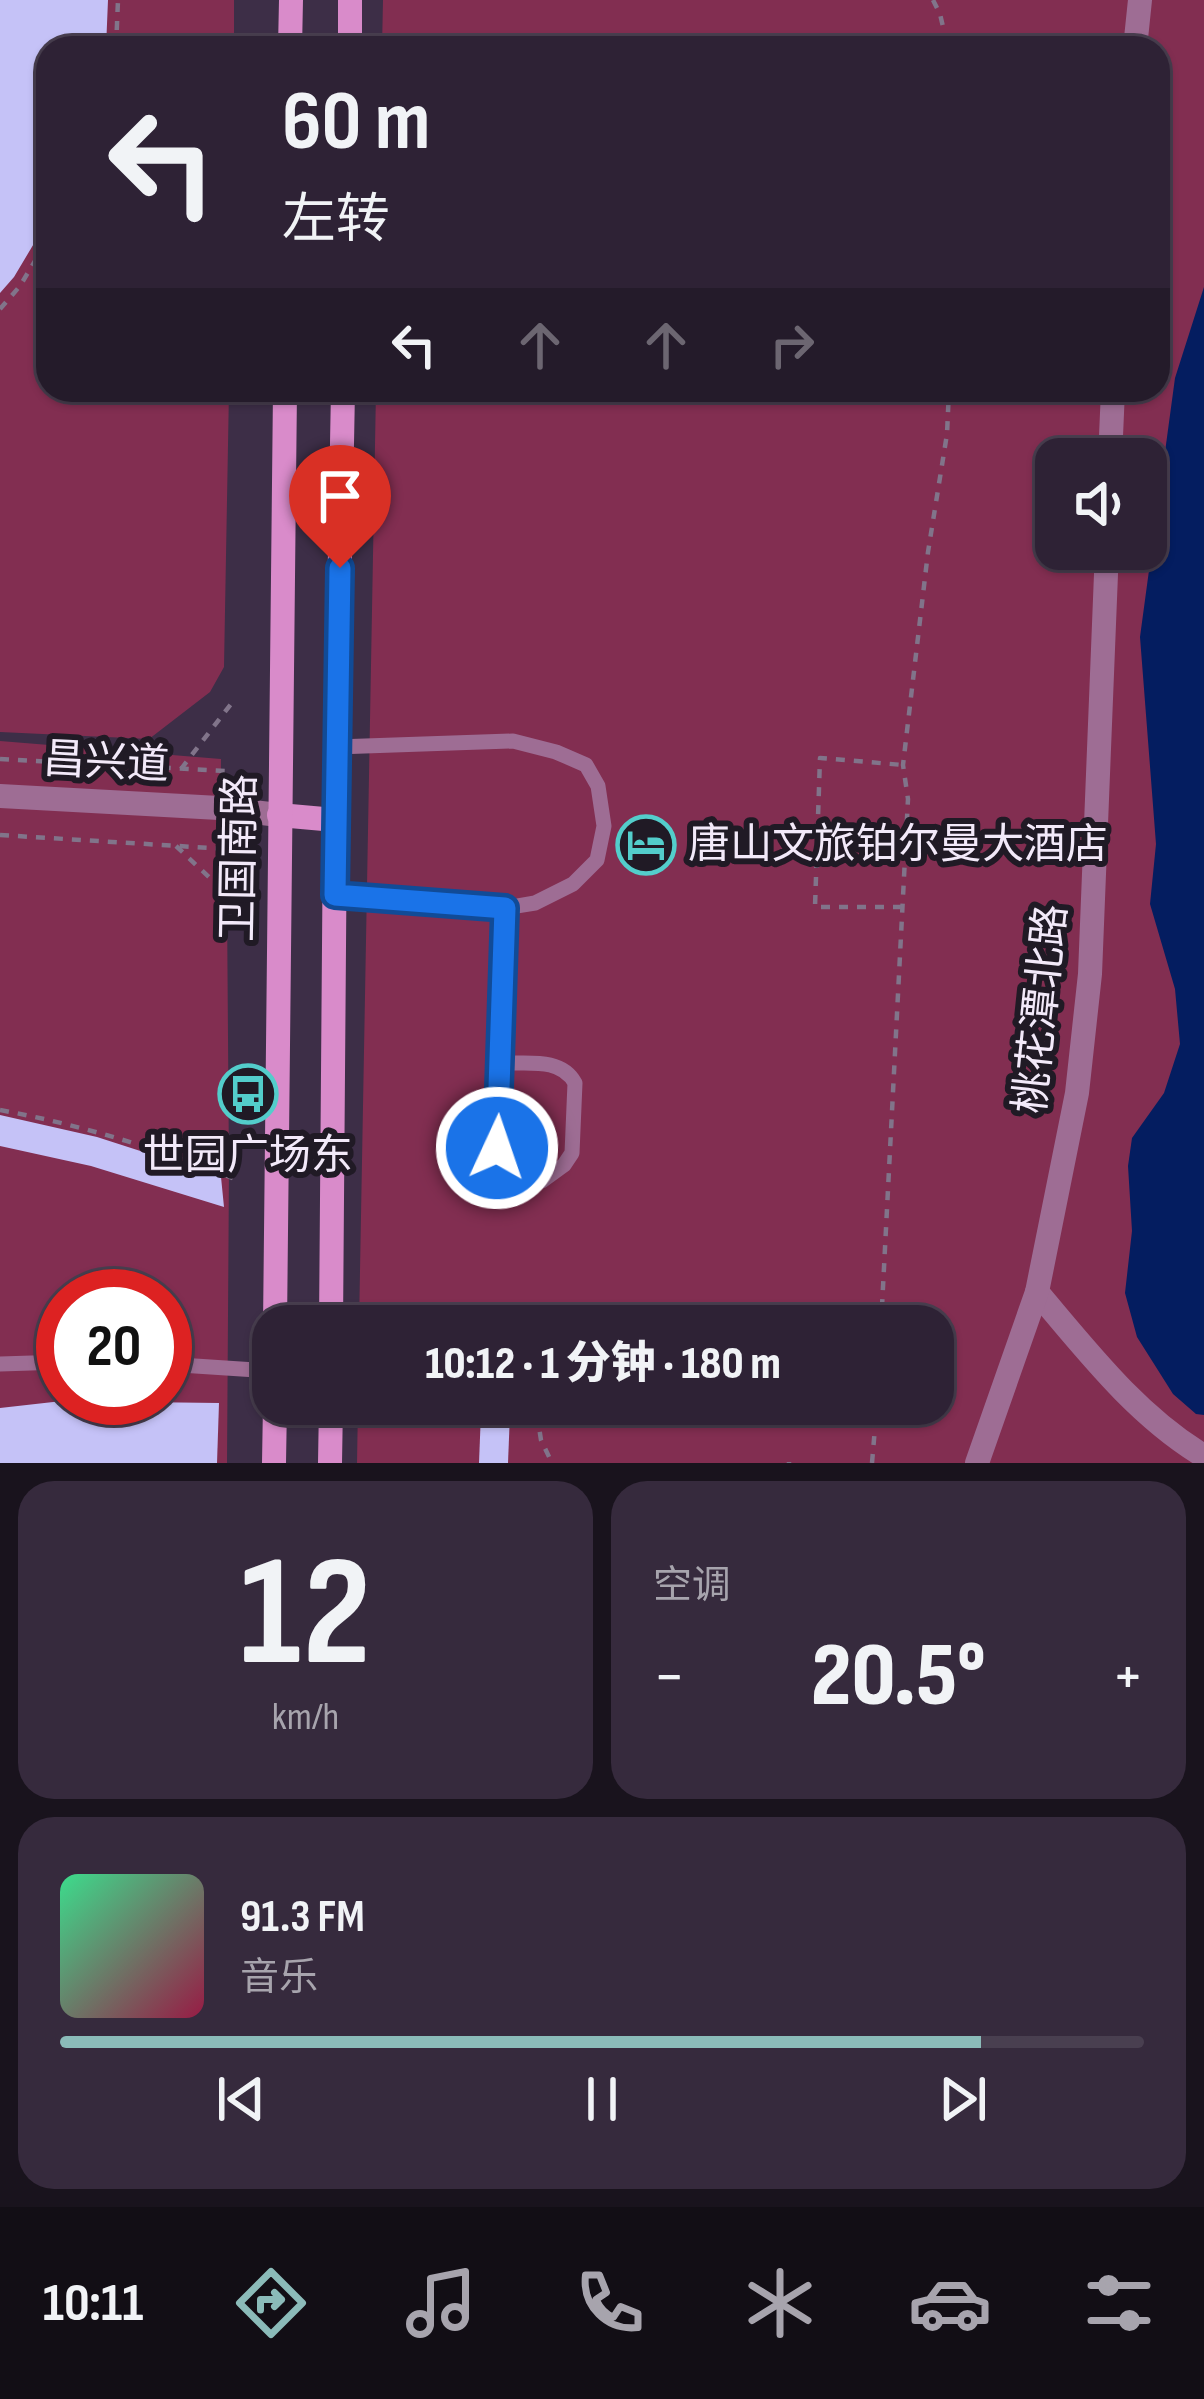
<!DOCTYPE html>
<html lang="zh">
<meta charset="utf-8">
<style>
:root{--surface:#2e2235;--page:#362a3d;--text:#f1f3f6;--muted:#a7a4ad;--line:#493f50;--accent:#8bbbb9}
body{margin:0;font-family:"Sofia Sans Condensed","Noto Sans SC",sans-serif;background:var(--page);color:var(--text);height:100vh;display:flex;flex-direction:column;font-size:45px;white-space:nowrap}
*{box-sizing:border-box;margin:0}
p{font-size:39px;color:var(--muted)}
.icon{flex:none;width:66px;height:66px;fill:none;stroke:currentColor;stroke-width:2;stroke-linecap:round;stroke-linejoin:round}
.map{position:relative;height:1463px;overflow:hidden}
.sheet{display:flex;flex-direction:column;gap:18px;padding:18px;background:#19131d;flex:1}
.sheet>*{flex:none}
.top-card{position:absolute;left:36px;top:36px;width:1134px;height:366px;border-radius:36px;box-shadow:0 3px 9px #0004,0 0 0 3px var(--line);background:#2e2235;color:var(--text);overflow:hidden}
.fabs{position:absolute;left:1035px;top:438px;display:grid;gap:24px}
.fabs a{display:grid;place-items:center;width:132px;height:132px;border-radius:24px;background:var(--surface);box-shadow:0 3px 9px #0004,0 0 0 3px var(--line);font-size:60px}
.speed{position:absolute;left:36px;top:1269px;display:flex;gap:24px;font-size:60px;font-weight:700;text-align:center}
.speed>*{display:grid;place-content:center;width:156px;height:156px;border-radius:50%;background:var(--surface);box-shadow:0 3px 9px #0004,0 0 0 3px var(--line);line-height:1}
.speed .limit{border:18px solid #d22;background:#fff;color:#111}
.pin{position:absolute;display:grid;place-items:center;width:102px;height:102px;color:#fff;margin:-123px -51px;border-radius:50% 50% 50% 0;rotate:-45deg;box-shadow:0 0 12px #0007}
.pin .icon{rotate:45deg}
.me{position:absolute;width:132px;margin:-66px;rotate:3deg;stroke-linejoin:round;filter:drop-shadow(0 0 9px #0008)}
.turn{display:flex;align-items:center;gap:42px;height:252px;padding:0 48px;font-size:54px}
.turn .icon{width:156px;height:156px;stroke-width:2.5}
.turn b{display:block;font-size:84px;line-height:102px}
.lanes{display:flex;align-items:center;height:114px;padding:0 48px;background:#0003;justify-content:center;gap:60px;direction:ltr}
.lanes .off{opacity:.35}
.big{font-size:90px;font-weight:800;line-height:1.1}
.sheet .card{flex:1;display:flex;flex-direction:column;justify-content:center;gap:18px;min-width:0;padding:0 42px;border-radius:36px;background:var(--page)}
.sheet .dial{align-items:center;gap:0}
.dial b{font-size:156px;line-height:1}
.song{display:flex;align-items:center;gap:36px}
.cover{width:144px;height:144px;border-radius:18px;background:linear-gradient(135deg,hsl(150 70% 55%),hsl(340 70% 35%))}
.played{height:12px;border-radius:6px;background:linear-gradient(90deg,var(--accent) 85%,var(--line) 85%)}
.keys{display:flex;justify-content:space-around;direction:ltr}
.heat{display:flex;justify-content:space-between;align-items:center;font-size:66px;direction:ltr}
.sheet .tiles{flex:1;display:grid;gap:18px;grid-template-columns:1fr 1fr}
.card:last-child{grid-column:span 2}
.trip{position:absolute;left:252px;top:1305px;width:702px;height:120px;border-radius:36px;background:var(--surface);box-shadow:0 3px 9px #0004,0 0 0 3px var(--line);font-weight:800;line-height:120px;text-align:center}
.dock{display:flex;height:192px;justify-content:space-around;align-items:center;background:#120e15;color:var(--muted)}
.dock .icon{width:84px;height:84px}
.dock .current{color:var(--accent)}
.dock b{font-size:54px;color:var(--text)}
.map>svg:first-child{display:block}
.green{fill:#822e51;fill-rule:evenodd}
.water{fill:#041d60}
.building{fill:#c5c2f7}
.lines{fill:none;stroke-linecap:round;stroke-linejoin:round}
.path{stroke:#81748a;stroke-width:4.5;stroke-dasharray:9 9;stroke-linecap:butt}
.lane{stroke:#9e6d94;stroke-width:15}
.street{stroke:#9e6d94;stroke-width:24}
.secondary{stroke:#d98bca;stroke-width:24}
.route-casing{stroke:#114b97;stroke-width:30}
.route{stroke:#1a73e8;stroke-width:21}
.labels{text-anchor:middle;dominant-baseline:central;stroke-width:12;stroke-linejoin:round;paint-order:stroke}
.street-label{font-size:42px;fill:#f2e9f9;stroke:#201a25}
.poi-label{font-size:42px;fill:#f2e9f9;stroke:#201a25;text-anchor:start}
</style>
<div class="map">
<svg width="1204" height="1463" viewBox="0 0 1204 1463">
<rect width="100%" height="100%" fill="#3d2e47"/>
<!-- green -->
<g class="green">
<path d="M0,0h234v48h-186v342h181l-5,277 -14,25 -61,47 -149,-7z"/>
<path d="M383,0h821v1463h-847l1,-59h575v-78h-574l17,-936h782v-342h-776zM1056,459h90v90h-90z"/>
<path d="M0,741l221,18 -1,104 7,40 2,266 -2,294h-227zM63,1296h102v102h-102z"/>
</g>
<!-- water -->
<path class="water" d="M1204,287v1128l-8,-1 -23,-20 -36,-57 -12,-44 7,-62 -4,-65 4,-28 32,-45 16,-49 -5,-55 -25,-85 6,-60 -16,-207 35,-259z"/>
<!-- building -->
<g class="building">
<path d="M0,0h108l-2,48h-58v172l-34,57 -14,16z"/>
<path d="M0,1115l97,22 124,40 3,30 -133,-41 -91,-20z"/>
<path d="M62,1401l157,2 -2,60h-217v-55z"/>
<path d="M481,1412l29,1 -2,50h-29z"/>
</g>
<g class="lines">
<!-- path -->
<g class="path">
<path d="M933,0l7,14 8,34"/>
<path d="M116,48l2,-48"/>
<path d="M0,309l20,-23 28,-47"/>
<path d="M0,759l226,12"/>
<path d="M181,769l50,-65"/>
<path d="M0,835l227,14"/>
<path d="M176,846l52,49"/>
<path d="M902,907h-87l5,-149 83,7"/>
<path d="M0,1110c82,15 158,39 235,69"/>
<path d="M881,1326l27,-527 -5,-34 25,-213 19,-118 2,-44"/>
<path d="M537,1414l4,26 11,23"/>
<path d="M789,1463v-1"/>
<path d="M872,1463l5,-59"/>
</g>
<!-- lane -->
<g class="lane">
<path d="M335,895l170,13 30,-5 38,-19 24,-24 7,-34 -6,-40 -12,-21 -30,-13 -43,-11 -177,6"/>
<path d="M501,1063c26,1 60,-6 74,20l-3,70 -8,12 -22,16 -29,2 -14,-22 -2,-12 8,-241"/>
<path d="M0,1364l63,-2"/>
<path d="M165,1364l108,7"/>
</g>
<!-- street -->
<g class="street">
<path d="M1135,48l5,-48"/>
<path d="M1110,459l3,-69"/>
<path d="M0,796l219,12 60,7"/>
<path d="M1037,1292c50,59 100,124 167,164"/>
<path d="M977,1463l60,-171 40,-199 13,-119 17,-425"/>
</g>
<!-- secondary -->
<g class="secondary">
<path d="M290,48l1,-48"/>
<path d="M350,48v-48"/>
<path d="M279,815l56,5"/>
<path d="M275,1326l10,-936"/>
<path d="M331,1326l4,-506 8,-430"/>
<path d="M274,1463l1,-59"/>
<path d="M330,1463l1,-59"/>
</g>
</g>
<g class="lines">
<defs>
<path id="route" d="M340,568l-5,327 170,13 -8,240"/>
</defs>
<!-- route casing -->
<use href="#route" class="route-casing"/>
<!-- route -->
<use href="#route" class="route"/>
</g>
<!-- icons -->
<defs>
<symbol id="hotel-ring" viewBox="-11 -11 22 22"><circle r="9.5" fill="#201a25" stroke="#53cdcb" stroke-width="1.5"/><path d="M-6-4.5h1.5V1H6V5H4.5V3h-9V5H-6ZM-4 0a1.8 1.8 0 1 1 3.6 0ZM.5 0V-2.5h3Q6-2.5 6 0Z" fill="#53cdcb"/></symbol>
<symbol id="bus-ring" viewBox="-11 -11 22 22"><circle r="9.5" fill="#201a25" stroke="#53cdcb" stroke-width="1.5"/><path d="M-5-6H5V4H4V6H2V4H-2V6H-4V4H-5ZM-3.5-4V0h7V-4ZM-3.5 1.2v1.5H-2V1.2ZM2 1.2v1.5H3.5V1.2Z" fill="#53cdcb"/></symbol>
</defs>
<g fill-rule="evenodd">
<use href="#hotel-ring" x="613" y="812" width="66" height="66"/>
<use href="#bus-ring" x="215" y="1061" width="66" height="66"/>
</g>
<g class="labels">
<!-- street labels -->
<g class="street-label">
<text transform="translate(106 763) rotate(3)">昌兴道</text>
<text transform="translate(240 858) rotate(-89)">卫国南路</text>
<text transform="translate(1042 1009) rotate(-84)">桃花潭北路</text>
</g>
<!-- poi labels -->
<g class="poi-label">
<text x="688" y="845">唐山文旅铂尔曼大酒店</text>
<text x="248" y="1156" text-anchor="middle">世园广场东</text>
</g>
</g>
</svg>
<div class="fabs">
<a><svg class="icon" aria-label="sound" viewBox="0 0 24 24"><path d="M4 9h4l5-4v14l-5-4H4zM17 9q2 3 0 6"/></svg></a>
</div>
<div class="speed"><div class="limit">20</div></div>
<div class="pin" style="left:340px;top:568px;background:#d93025"><svg class="icon" aria-label="arrive" viewBox="0 0 24 24"><path d="M6 21V4h12l-3 4 3 4H6"/></svg></div>
<svg class="me" style="left:497px;top:1148px" viewBox="-20 -20 40 40"><circle r="17" fill="#1a73e8" stroke="#fff" stroke-width="3"/><path d="M0-11L8 9 0 5-8 9z" fill="#fff"/></svg>
<div class="trip">10:12 · 1 分钟 · 180 m</div>
<div class="top-card">
<div class="turn"><svg class="icon" aria-label="left" viewBox="0 0 24 24"><path d="M17 20v-9H6M10 6l-5 5 5 5"/></svg><div><b>60 m</b>左转</div></div>
<div class="lanes"><svg class="icon" aria-label="left" viewBox="0 0 24 24"><path d="M17 20v-9H6M10 6l-5 5 5 5"/></svg><svg class="icon off" aria-label="ahead" viewBox="0 0 24 24"><path d="M12 20V5M6 11l6-6 6 6"/></svg><svg class="icon off" aria-label="ahead" viewBox="0 0 24 24"><path d="M12 20V5M6 11l6-6 6 6"/></svg><svg class="icon off" aria-label="right" viewBox="0 0 24 24"><path d="M7 20v-9h11M14 6l5 5-5 5"/></svg></div>
</div>
</div>
<section class="sheet">
<div class="tiles">
<div class="card dial"><b>12</b><p>km/h</p></div>
<div class="card"><p>空调</p>
<div class="heat"><a>−</a><b class="big">20.5°</b><a>+</a></div>
</div>
<div class="card">
<div class="song"><i class="cover"></i><div><b>91.3 FM</b><p>音乐</p></div></div>
<div class="played"></div>
<div class="keys"><svg class="icon" aria-label="previous" viewBox="0 0 24 24"><path d="M18 5L8 12l10 7zM5 5v14"/></svg><svg class="icon" aria-label="pause" viewBox="0 0 24 24"><path d="M8 5v14M16 5v14"/></svg><svg class="icon" aria-label="next" viewBox="0 0 24 24"><path d="M6 5l10 7-10 7zM19 5v14"/></svg></div>
</div>
</div>
</section>
<nav class="dock">
<b>10:11</b>
<svg class="icon current" aria-label="directions" viewBox="0 0 24 24"><path d="M12 3l9 9-9 9-9-9zM9 14v-3h6M13 9l2 2-2 2"/></svg>
<svg class="icon" aria-label="music" viewBox="0 0 24 24"><path d="M9 18V5l10-2v13"/><circle cx="6" cy="18" r="3"/><circle cx="16" cy="16" r="3"/></svg>
<svg class="icon" aria-label="phone" viewBox="0 0 24 24"><path d="M5 4h4l2 5-3 2q2 4 5 5l2-3 5 2v4C11 20 4 13 5 4z"/></svg>
<svg class="icon" aria-label="climate" viewBox="0 0 24 24"><path d="M12 3v18M4 7l16 10M4 17L20 7"/></svg>
<svg class="icon" aria-label="car" viewBox="0 0 24 24"><path d="M5 17H2v-5l4-1 3-4h7l3 4 3 1v5h-3M9 17h6M6 11h13"/><circle cx="7" cy="17" r="2"/><circle cx="17" cy="17" r="2"/></svg>
<svg class="icon" aria-label="filters" viewBox="0 0 24 24"><path d="M4 7h16M4 17h16"/><circle cx="9" cy="7" r="2"/><circle cx="15" cy="17" r="2"/></svg>
</nav>
